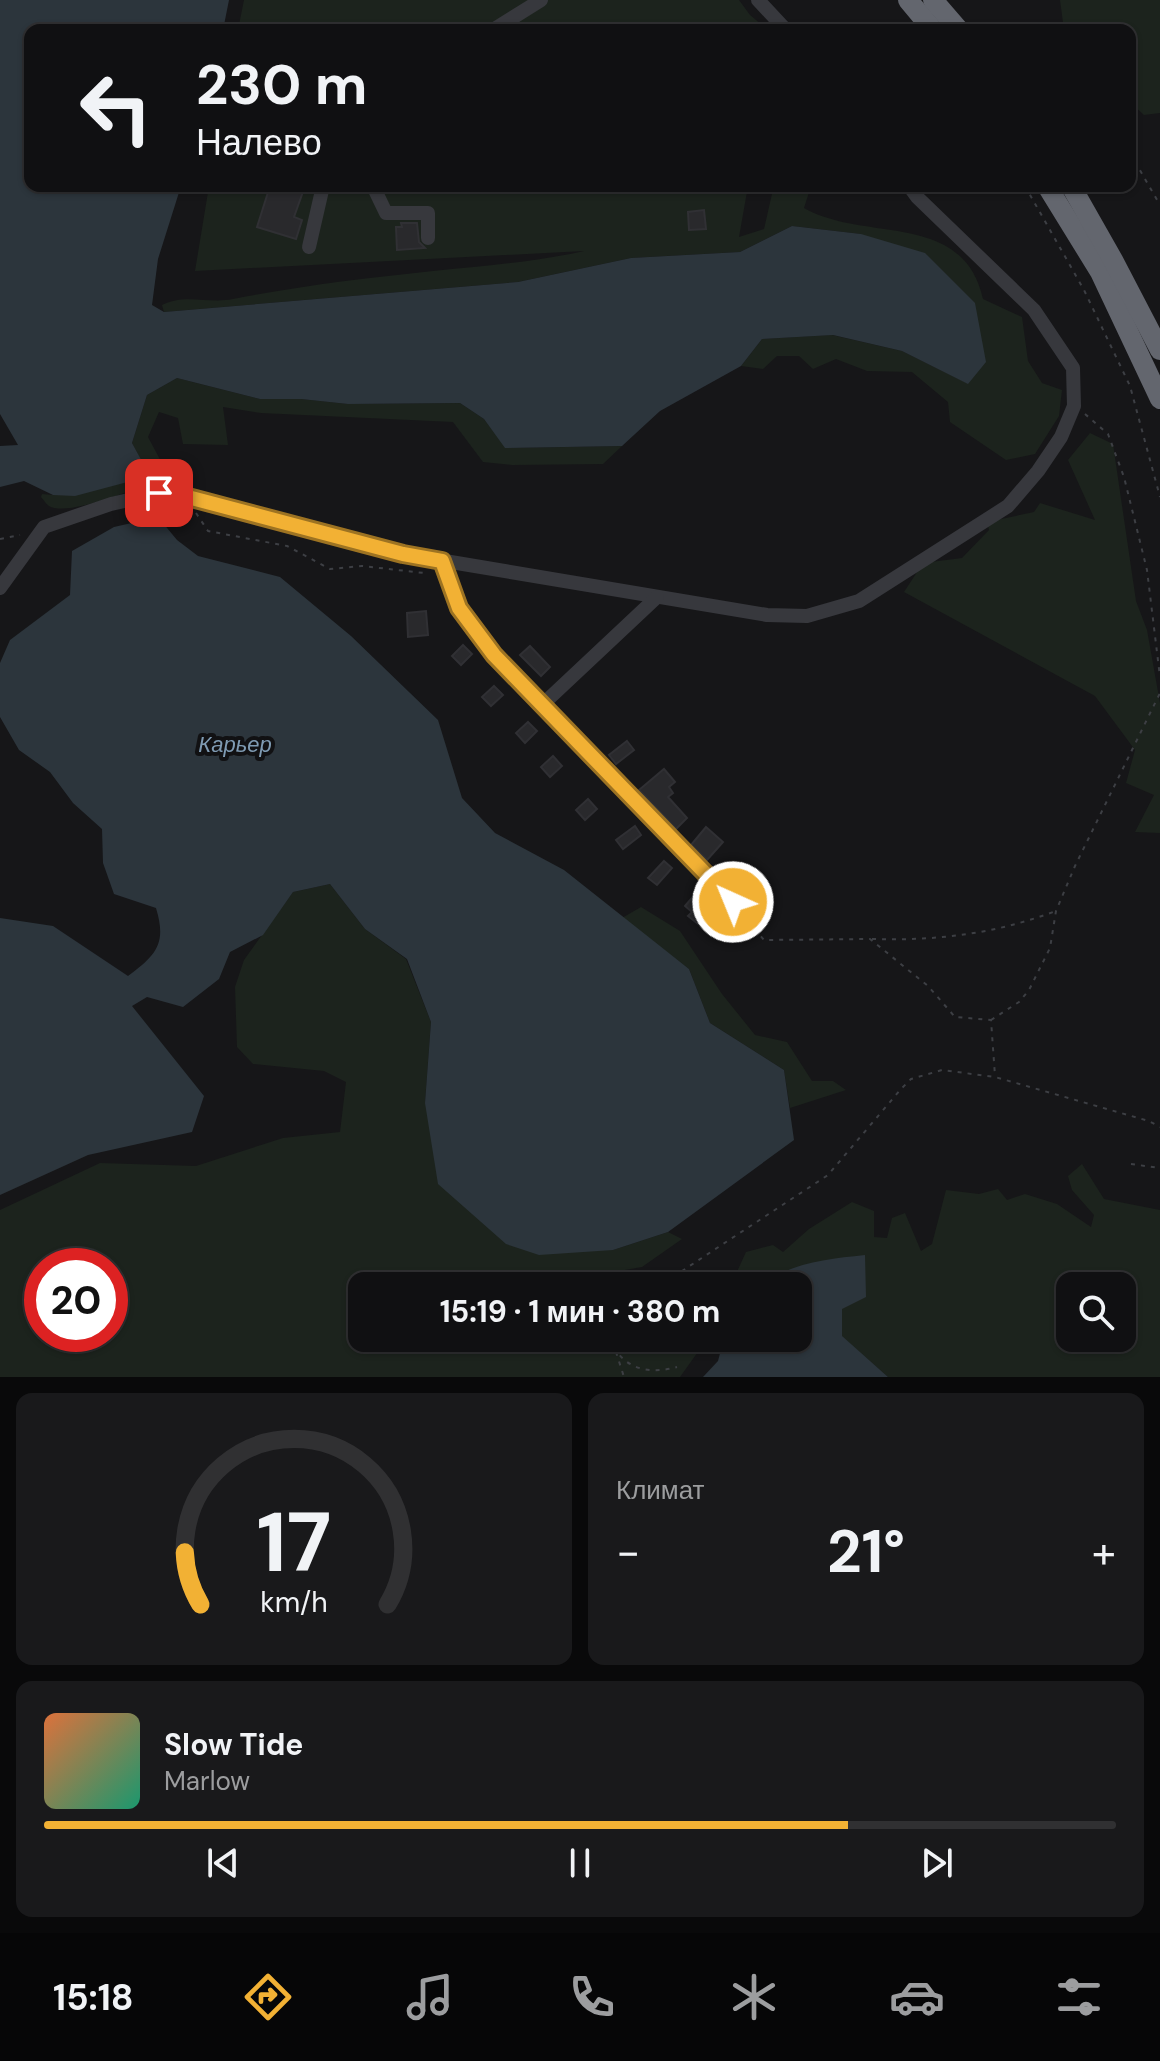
<!DOCTYPE html>
<html lang="ru">
<meta charset="utf-8">
<style>
:root{--surface:#101012;--page:#19191b;--text:#f1f3f6;--muted:#9c9d9f;--line:#303032;--accent:#f2b134}
body{margin:0;font-family:"DM Sans",sans-serif;background:var(--page);color:var(--text);height:100vh;display:flex;flex-direction:column;font-size:30px;white-space:nowrap}
*{box-sizing:border-box;margin:0}
p{font-size:26px;color:var(--muted)}
.icon{flex:none;width:44px;height:44px;fill:none;stroke:currentColor;stroke-width:2;stroke-linecap:round;stroke-linejoin:round}
.map{position:relative;height:1377px;overflow:hidden}
.panel{display:flex;flex-direction:column;gap:16px;padding:16px;background:#09090a;flex:1}
.panel>*{flex:none}
.banner{position:absolute;left:24px;top:24px;width:1112px;height:168px;border-radius:16px;box-shadow:0 2px 6px #0004,0 0 0 2px var(--line);background:#101012;color:var(--text);overflow:hidden}
.buttons{position:absolute;left:1056px;top:1272px;display:grid;gap:16px}
.buttons a{display:grid;place-items:center;width:80px;height:80px;border-radius:16px;background:var(--surface);box-shadow:0 2px 6px #0004,0 0 0 2px var(--line);font-size:40px}
.speed{position:absolute;left:24px;top:1248px;display:flex;gap:16px;font-size:40px;font-weight:700;text-align:center}
.speed>*{display:grid;place-content:center;width:104px;height:104px;border-radius:50%;background:var(--surface);box-shadow:0 2px 6px #0004,0 0 0 2px var(--line);line-height:1}
.speed .limit{border:12px solid #d22;background:#fff;color:#111}
.pin{position:absolute;display:grid;place-items:center;width:68px;height:68px;color:#fff;margin:-34px;border-radius:16px;box-shadow:0 4px 12px #0006}
.me{position:absolute;width:88px;margin:-44px;rotate:316deg;stroke-linejoin:round;filter:drop-shadow(0 0 6px #0008)}
.turn{display:flex;align-items:center;gap:28px;height:168px;padding:0 40px;font-size:36px}
.turn .icon{width:104px;height:104px;stroke-width:2.5}
.turn b{display:block;font-size:56px;line-height:68px}
.big{font-size:60px;font-weight:700;line-height:1.1}
.panel .tile{flex:1;display:flex;flex-direction:column;justify-content:center;gap:12px;min-width:0;padding:0 28px;border-radius:16px;background:var(--page)}
.panel .dial{align-items:center;gap:0}
.dial svg{height:208px;overflow:visible;fill:none;stroke:var(--line);stroke-width:7;stroke-linecap:round;text-anchor:middle}
.dial text{fill:var(--text);stroke:none}
.song{display:flex;align-items:center;gap:24px}
.cover{width:96px;height:96px;border-radius:12px;background:linear-gradient(135deg,hsl(20 70% 55%),hsl(160 70% 35%))}
.played{height:8px;border-radius:4px;background:linear-gradient(90deg,var(--accent) 75%,var(--line) 75%)}
.keys{display:flex;justify-content:space-around;direction:ltr}
.heat{display:flex;justify-content:space-between;align-items:center;font-size:44px;direction:ltr}
.panel .tiles{flex:1;display:grid;gap:16px;grid-template-columns:1fr 1fr}
.tile:last-child{grid-column:span 2}
.trip{position:absolute;left:348px;top:1272px;width:464px;height:80px;border-radius:16px;background:var(--surface);box-shadow:0 2px 6px #0004,0 0 0 2px var(--line);font-weight:700;line-height:80px;text-align:center}
.menu{display:flex;height:128px;justify-content:space-around;align-items:center;background:#060607;color:var(--muted)}
.menu .icon{width:56px;height:56px}
.menu .active{color:var(--accent)}
.menu b{font-size:36px;color:var(--text)}
.map>svg:first-child{display:block}
.green{fill:#1c231d;fill-rule:evenodd}
.water{fill:#2c353c}
.building{fill:#29292c;stroke:#303034;stroke-width:2}
.lines{fill:none;stroke-linecap:round;stroke-linejoin:round}
.path{stroke:#3d3f44;stroke-width:2;stroke-dasharray:4 6;stroke-linecap:butt}
.minor{stroke:#37383d;stroke-width:14}
.highway{stroke:#63666e;stroke-width:20}
.route-casing{stroke:#9d7322;stroke-width:20}
.route{stroke:#f2b134;stroke-width:14}
.labels{text-anchor:middle;dominant-baseline:central;stroke-width:8;stroke-linejoin:round;paint-order:stroke}
.water-label{font-size:22px;font-style:italic;fill:#7f9bb3;stroke:#111113}
</style>
<div class="map">
<svg width="1160" height="1377" viewBox="0 0 1160 1377">
<rect width="100%" height="100%" fill="#161618"/>
<!-- green -->
<g class="green">
<path d="M244,0h495l11,15 18,15h-530z"/>
<path d="M1060,0h100v113l-16,2 -14,-13v-72h-66z"/>
<path d="M209,186h539l-9,51 25,-8 8,-35 5,-8h34l-7,22c62,35 159,2 179,91l39,18 6,44 14,22 20,7 -3,26 -24,38 -29,6 -56,-38 -2,-20 -36,-30 -45,-1 -31,-12 -23,10 -14,-13h-22l-14,13 -22,-3 21,-27 70,-4 70,16 65,32 -106,-149 -69,-8 -52,26 -109,6 -113,24 -354,30 -2,-7c23,-12 46,-1 71,-6 66,-13 133,-21 200,-28 50,-5 102,-9 151,-20l-389,20z"/>
<path d="M177,378l83,21h41l47,5 112,-1 24,16 22,29 116,-2 -19,18 -91,1 -29,-3 -30,-40 -192,-9 -38,-6 5,38 -45,-1 -5,-26 -19,-6 -11,25 15,28 -5,13 -4,4c-20,7 -86,35 -105,24 -3,-2 -5,-6 -8,-9l1,-3 11,1 96,-19 -17,-33 15,-48z"/>
<path d="M1090,433l23,11 23,157 11,29 13,73v130l-25,-1 19,-37 -28,-12 9,-33 -40,-54 -191,-104 19,-29 39,-5 27,-28 -2,-8 47,-10 6,-9 55,17 -27,-60z"/>
<path d="M330,884l35,45 41,30 25,63 -6,81 188,147 55,-18 14,7 -40,28 -34,6 -3,13h-187l-4,-10 2,10h-54v52h351l-13,11 -20,28h-680v-167l100,-47 96,3 87,-28 57,-6 6,-50 -22,-11 -71,-7 -16,-17 -2,-60 9,-27 49,-68zM42,1266h68v68h-68z"/>
<path d="M641,907l39,24 42,63 33,41 32,7 25,39h21l13,9 -56,18 -6,-38 -74,-47 -21,-54 -67,-51z"/>
<path d="M1082,1164l22,35 56,11v167h-272l-46,-40v-28l-63,-37 -20,14h-84l38,-15 23,3 10,-22 27,-7 10,7 26,-23 43,-27 22,9v26l13,1 5,-20 13,-5 16,38 11,-7 14,-54 33,4 19,-5 9,11 18,-6 32,10 34,23 3,-12 -22,-25 -4,-14zM1070,1286h52v52h-52z"/>
</g>
<!-- water -->
<g class="water">
<path d="M0,0h229l-6,30h-193v156h151l-23,73 -6,46 12,7 354,-30 113,-24 109,-6 52,-26 69,8 64,19 50,50 11,59 -18,22 -66,-33 -69,-16 -71,4 -21,27 -81,45 -38,35 -117,2 -21,-29 -24,-16 -112,1 -47,-5h-41l-83,-21 -30,17 -15,48 18,33 -75,20 -22,-1 -29,-14 -24,6v-41l18,-1 -18,-31z"/>
<path d="M158,517l19,23 21,16 82,21 71,59 87,84 24,78 33,35 69,37 125,99 21,54 74,47 10,70 -126,92 -55,18 -74,5 -33,-11 -68,-60 -13,-81 6,-81 -24,-63 -42,-30 -35,-45 -37,8 -30,43 -33,17 -11,27 -36,28 -36,-10 -15,9 72,90 -12,36 -104,23 -88,40v-277l53,8 75,50c28,-21 39,-32 28,-68l-42,-14 -11,-31 -1,-34 -29,-26 -23,-31 -31,-22 -19,-33v-54l10,-23 60,-45 2,-44 42,-24z"/>
<path d="M865,1255l1,42 -24,12v27l46,41h-185l15,-16 6,-23h74v-52h-39c31,-23 68,-27 106,-31z"/>
</g>
<!-- building -->
<g class="building">
<path d="M270,186h35l-11,31 8,3 -6,19 -39,-12z"/>
<path d="M704,210l2,19 -17,1 -1,-18z"/>
<path d="M401,223h16l2,19 6,6 -28,2 -1,-23h6z"/>
<path d="M426,611l2,24 -20,2 -1,-24z"/>
<path d="M463,645l9,9 -11,11 -9,-9z"/>
<path d="M530,646l20,21 -9,9 -21,-21z"/>
<path d="M494,686l9,9 -12,11 -9,-9z"/>
<path d="M528,722l9,9 -12,12 -9,-10z"/>
<path d="M627,741l7,9 -18,14 -7,-9z"/>
<path d="M553,756l9,10 -12,11 -9,-10z"/>
<path d="M664,769l11,13 -6,5 4,6 -5,4 19,21 -11,11 -37,-39z"/>
<path d="M588,799l9,10 -12,11 -9,-10z"/>
<path d="M635,826l6,9 -18,14 -7,-9z"/>
<path d="M706,827l17,15 -16,18 -16,-15z"/>
<path d="M664,861l8,7 -15,17 -9,-7z"/>
<path d="M698,891l17,14 -17,19 -10,-8 4,-4 -7,-6z"/>
</g>
<g class="lines">
<!-- path -->
<g class="path">
<path d="M1130,153l30,52"/>
<path d="M1025,186l59,104 46,96 30,111"/>
<path d="M1085,414l23,20 16,43 23,93 13,107"/>
<path d="M196,513l12,18 79,15 43,23 32,-3 62,7"/>
<path d="M0,539l20,-4"/>
<path d="M742,913l22,27 106,-1 58,47 27,31 36,3 4,56"/>
<path d="M872,939c63,2 122,-5 181,-27"/>
<path d="M991,1020l28,-18 10,-12 21,-42 6,-37 19,-45 85,-173"/>
<path d="M1131,1164l29,4"/>
<path d="M634,1286l48,-15 146,-96 73,-86 10,-10 31,-9 53,7 154,44 11,6"/>
<path d="M610,1338c11,31 38,37 67,29"/>
<path d="M616,1352l8,25"/>
</g>
<!-- minor -->
<g class="minor">
<path d="M758,0l28,30"/>
<path d="M493,30l48,-30"/>
<path d="M373,186l13,27h42v25"/>
<path d="M309,247l14,-61"/>
<path d="M442,561l17,47 35,47 239,247"/>
<path d="M0,588l44,-61 67,-23 48,-11 25,3 101,25 118,33 364,61 40,1 52,-15 149,-95 30,-35 23,-34 13,-31 -1,-38 -39,-58 -117,-113 -8,-11"/>
<path d="M542,705l115,-108"/>
</g>
<!-- highway -->
<g class="highway">
<path d="M908,0l25,30"/>
<path d="M933,0l26,30"/>
<path d="M1047,186l53,86 60,127"/>
<path d="M1071,186l42,74 47,90"/>
</g>
</g>
<g class="lines">
<defs>
<path id="route" d="M159,493l25,3 219,58 39,7 17,47 35,47 239,247"/>
</defs>
<!-- route casing -->
<use href="#route" class="route-casing"/>
<!-- route -->
<use href="#route" class="route"/>
</g>
<g class="labels">
<!-- water labels -->
<g class="water-label">
<text x="235" y="744">Карьер</text>
</g>
</g>
</svg>
<div class="buttons">
<a><svg class="icon" aria-label="search" viewBox="0 0 24 24"><circle cx="10" cy="10" r="6"/><path d="M15 15l6 6"/></svg></a>
</div>
<div class="speed"><div class="limit">20</div></div>
<div class="pin" style="left:159px;top:493px;background:#d93025"><svg class="icon" aria-label="arrive" viewBox="0 0 24 24"><path d="M6 21V4h12l-3 4 3 4H6"/></svg></div>
<svg class="me" style="left:733px;top:902px" viewBox="-20 -20 40 40"><circle r="17" fill="#f2b134" stroke="#fff" stroke-width="3"/><path d="M0-11L8 9 0 5-8 9z" fill="#fff"/></svg>
<div class="trip">15:19 · 1 мин · 380 m</div>
<div class="banner">
<div class="turn"><svg class="icon" aria-label="left" viewBox="0 0 24 24"><path d="M17 20v-9H6M10 6l-5 5 5 5"/></svg><div><b>230 m</b>Налево</div></div>
</div>
</div>
<section class="panel">
<div class="tiles">
<div class="tile dial"><svg viewBox="0 0 100 80">
<path d="M14 69A42 42 0 1 1 86 69"/>
<path d="M14 69A42 42 0 0 1 8 49" stroke="#f2b134"/>
<text x="50" y="56" font-size="32" font-weight="700">17</text>
<text x="50" y="72" font-size="11">km/h</text>
</svg></div>
<div class="tile"><p>Климат</p>
<div class="heat"><a>−</a><b class="big">21°</b><a>+</a></div>
</div>
<div class="tile">
<div class="song"><i class="cover"></i><div><b>Slow Tide</b><p>Marlow</p></div></div>
<div class="played"></div>
<div class="keys"><svg class="icon" aria-label="previous" viewBox="0 0 24 24"><path d="M18 5L8 12l10 7zM5 5v14"/></svg><svg class="icon" aria-label="pause" viewBox="0 0 24 24"><path d="M8 5v14M16 5v14"/></svg><svg class="icon" aria-label="next" viewBox="0 0 24 24"><path d="M6 5l10 7-10 7zM19 5v14"/></svg></div>
</div>
</div>
</section>
<nav class="menu">
<b>15:18</b>
<svg class="icon active" aria-label="directions" viewBox="0 0 24 24"><path d="M12 3l9 9-9 9-9-9zM9 14v-3h6M13 9l2 2-2 2"/></svg>
<svg class="icon" aria-label="music" viewBox="0 0 24 24"><path d="M9 18V5l10-2v13"/><circle cx="6" cy="18" r="3"/><circle cx="16" cy="16" r="3"/></svg>
<svg class="icon" aria-label="phone" viewBox="0 0 24 24"><path d="M5 4h4l2 5-3 2q2 4 5 5l2-3 5 2v4C11 20 4 13 5 4z"/></svg>
<svg class="icon" aria-label="climate" viewBox="0 0 24 24"><path d="M12 3v18M4 7l16 10M4 17L20 7"/></svg>
<svg class="icon" aria-label="car" viewBox="0 0 24 24"><path d="M5 17H2v-5l4-1 3-4h7l3 4 3 1v5h-3M9 17h6M6 11h13"/><circle cx="7" cy="17" r="2"/><circle cx="17" cy="17" r="2"/></svg>
<svg class="icon" aria-label="filters" viewBox="0 0 24 24"><path d="M4 7h16M4 17h16"/><circle cx="9" cy="7" r="2"/><circle cx="15" cy="17" r="2"/></svg>
</nav>
